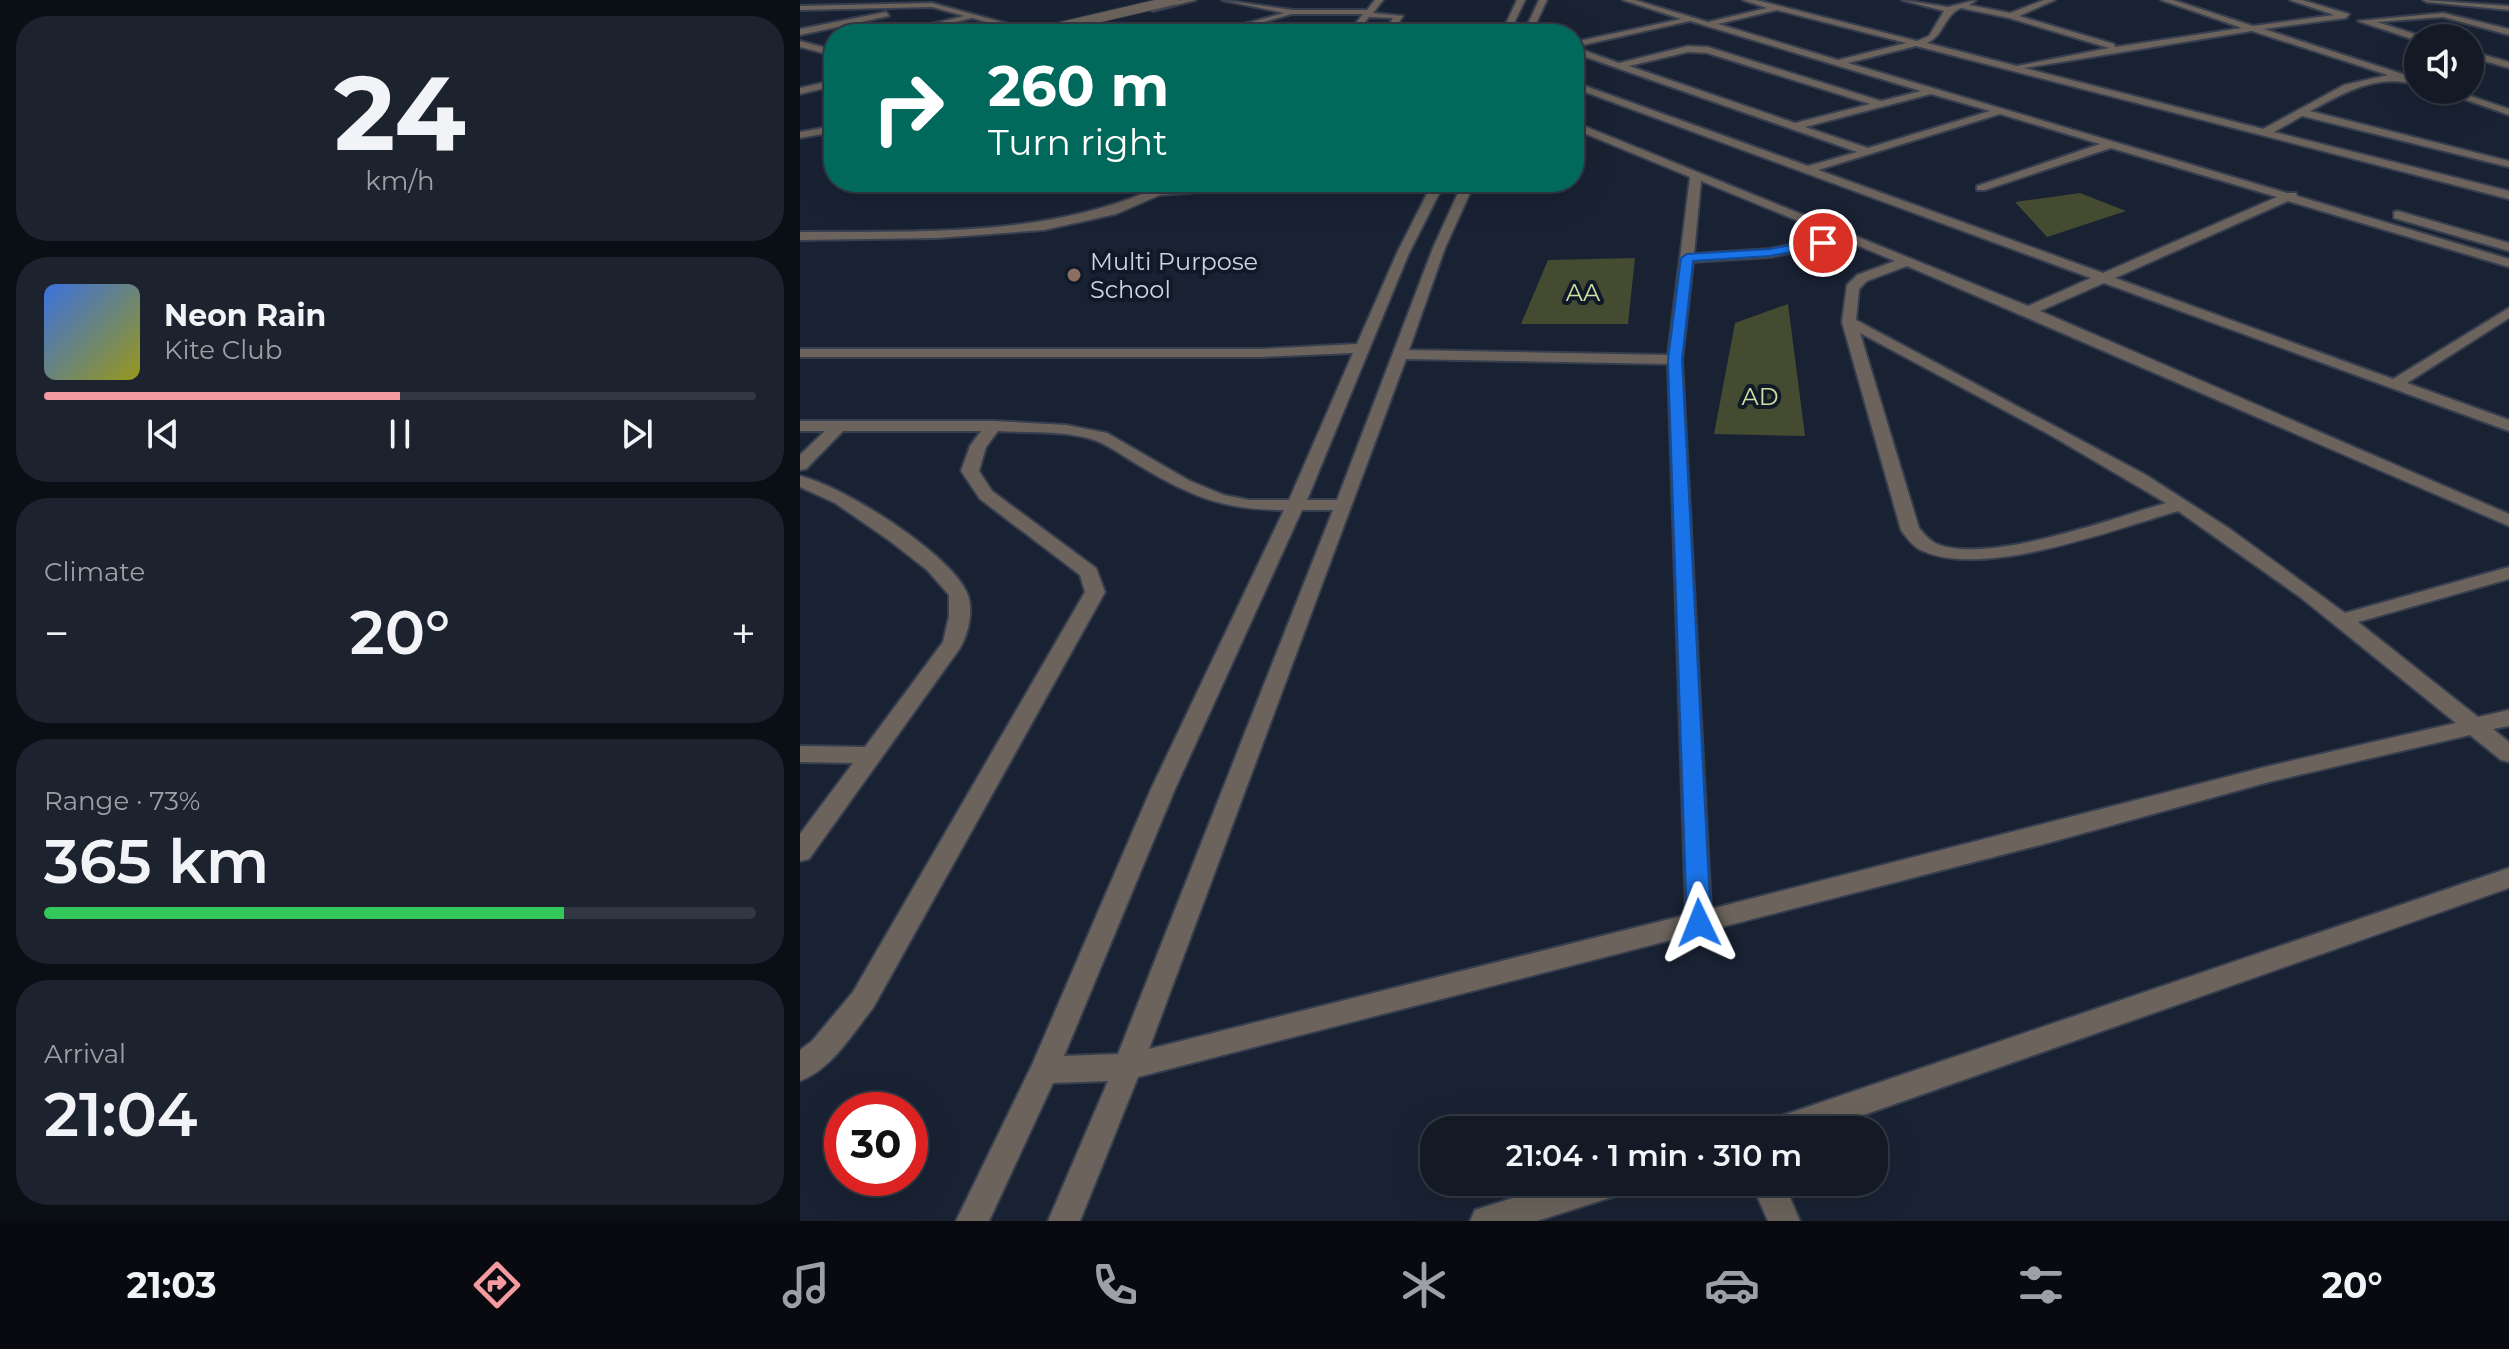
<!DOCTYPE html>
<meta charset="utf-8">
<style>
:root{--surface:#131a26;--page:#1c232e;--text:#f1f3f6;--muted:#9da1a7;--line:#323843;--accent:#f49aa1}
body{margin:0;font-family:Montserrat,sans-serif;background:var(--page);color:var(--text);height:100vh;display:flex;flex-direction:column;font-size:30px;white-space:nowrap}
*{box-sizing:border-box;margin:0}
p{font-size:26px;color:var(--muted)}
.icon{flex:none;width:44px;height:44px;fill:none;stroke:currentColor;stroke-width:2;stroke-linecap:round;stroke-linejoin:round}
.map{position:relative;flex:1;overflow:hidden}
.side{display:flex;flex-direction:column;gap:16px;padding:16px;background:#0a0e15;width:800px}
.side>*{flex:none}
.guide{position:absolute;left:24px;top:24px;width:760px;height:168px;border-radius:32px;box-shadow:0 8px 32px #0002,0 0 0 2px var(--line);background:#00695c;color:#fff;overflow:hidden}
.buttons{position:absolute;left:1604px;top:24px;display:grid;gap:16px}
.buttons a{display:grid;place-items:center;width:80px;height:80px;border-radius:50%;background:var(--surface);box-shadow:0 8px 32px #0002,0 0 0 2px var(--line);font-size:40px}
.speed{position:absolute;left:24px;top:1092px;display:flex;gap:16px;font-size:40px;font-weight:700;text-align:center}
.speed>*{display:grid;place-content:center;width:104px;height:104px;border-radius:50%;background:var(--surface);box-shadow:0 8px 32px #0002,0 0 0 2px var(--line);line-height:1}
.speed .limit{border:12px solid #d22;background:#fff;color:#111}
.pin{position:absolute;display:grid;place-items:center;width:68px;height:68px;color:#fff;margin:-34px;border:4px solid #fff;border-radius:50%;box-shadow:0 2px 8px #0007}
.me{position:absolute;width:88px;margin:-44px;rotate:358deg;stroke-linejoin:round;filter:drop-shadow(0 0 6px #0008)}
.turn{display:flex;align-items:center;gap:28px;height:168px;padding:0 32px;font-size:36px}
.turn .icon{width:104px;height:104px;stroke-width:2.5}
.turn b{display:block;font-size:56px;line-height:68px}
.big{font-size:60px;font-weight:600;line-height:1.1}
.side .widget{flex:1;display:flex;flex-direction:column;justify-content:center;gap:12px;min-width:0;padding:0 28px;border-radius:32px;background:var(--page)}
.side .dial{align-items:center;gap:0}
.dial b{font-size:104px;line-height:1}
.song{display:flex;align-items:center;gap:24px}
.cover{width:96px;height:96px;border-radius:12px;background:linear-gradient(135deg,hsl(220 70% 55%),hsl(60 70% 35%))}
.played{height:8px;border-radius:4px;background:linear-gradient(90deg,var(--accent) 50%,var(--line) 50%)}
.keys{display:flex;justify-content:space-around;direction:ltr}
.heat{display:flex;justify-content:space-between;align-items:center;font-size:44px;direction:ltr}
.charge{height:12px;border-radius:6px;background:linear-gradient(90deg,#34c759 73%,var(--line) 0)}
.trip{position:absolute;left:620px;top:1116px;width:468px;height:80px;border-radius:32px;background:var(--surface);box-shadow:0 8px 32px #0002,0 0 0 2px var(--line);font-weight:600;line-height:80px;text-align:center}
.tab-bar{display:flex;height:128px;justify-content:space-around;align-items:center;background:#080a0f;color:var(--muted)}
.tab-bar .icon{width:56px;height:56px}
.tab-bar .on{color:var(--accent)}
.tab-bar b{font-size:36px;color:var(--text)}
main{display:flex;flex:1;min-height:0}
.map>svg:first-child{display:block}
.green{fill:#444b31}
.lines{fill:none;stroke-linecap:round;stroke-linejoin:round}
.minor-casing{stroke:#363e4f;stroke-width:4}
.minor{fill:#6b635c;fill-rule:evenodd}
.minor-bridge-casing{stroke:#363e4f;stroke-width:11;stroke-linecap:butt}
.minor-bridge{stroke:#6b635c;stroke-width:9}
.route{fill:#1a73e8;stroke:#114b97;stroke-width:2}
.education-dot{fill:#8d6e63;stroke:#101928;stroke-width:3}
.labels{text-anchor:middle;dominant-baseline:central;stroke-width:8;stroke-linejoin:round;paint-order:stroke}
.far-poi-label{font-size:24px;fill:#cdd4df;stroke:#101928;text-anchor:start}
.far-park-label{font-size:24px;fill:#cddea2;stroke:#101928}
</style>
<main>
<section class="side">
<div class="widget dial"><b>24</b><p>km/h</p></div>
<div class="widget">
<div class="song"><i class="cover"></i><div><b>Neon Rain</b><p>Kite Club</p></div></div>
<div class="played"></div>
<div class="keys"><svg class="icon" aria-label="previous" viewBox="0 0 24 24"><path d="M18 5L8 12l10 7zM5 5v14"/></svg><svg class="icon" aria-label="pause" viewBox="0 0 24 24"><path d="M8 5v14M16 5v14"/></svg><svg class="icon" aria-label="next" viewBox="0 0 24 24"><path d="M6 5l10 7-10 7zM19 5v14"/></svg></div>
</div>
<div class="widget"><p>Climate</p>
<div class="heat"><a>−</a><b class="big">20°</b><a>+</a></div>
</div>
<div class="widget"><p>Range · 73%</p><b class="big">365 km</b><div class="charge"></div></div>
<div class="widget"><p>Arrival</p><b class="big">21:04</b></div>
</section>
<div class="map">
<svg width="1709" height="1221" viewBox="0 0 1709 1221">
<rect width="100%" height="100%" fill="#192233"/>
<!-- green -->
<g class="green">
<path d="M1280,193l46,18 -79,26 -32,-35z"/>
<path d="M835,258l-7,66h-107l27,-64z"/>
<path d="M988,304l17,132 -91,-2 21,-111z"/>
</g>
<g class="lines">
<defs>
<g id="minor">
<path d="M382,0h14l-43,11 -4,-2z"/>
<path d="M422,0l71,10h74l8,-10h8l-10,13 30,3 -12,18h-8l10,-16 -24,-1 -14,17h-8l16,-20h-71l-71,20h-14l77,-21z"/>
<path d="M717,0h8l-16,34h-8z"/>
<path d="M739,0h8l-16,34h-8z"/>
<path d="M823,0h12l73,22 59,-14 -24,-8h13l161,41 12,-5 15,-25 -42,-11 46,7 28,-7 -7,5 41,8 34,-13h11l-36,16 95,28 1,3 127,-19 -81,-28h12l80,26 81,-11 -44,-15h12l47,14 -3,4 -82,11 154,50v6c-41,-12 -72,7 -108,26l199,50v6l-207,-51 -28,16 235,59v8l-593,-153 -68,17 439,130h9l1,3 212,63v8l-221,-66 -173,77 278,101 116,-71v10l-102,65 102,37v11l-405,-148 -64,28 469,203v12l-602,-260 -40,15 -8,8 -3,31 290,155 84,54 115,84 164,-46v12l-151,43 120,95 31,-7v16l-16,3 16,13v20l-8,-2 -31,-25 -201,47 -225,62 -906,233 -58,144h-32l60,-140 -55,2 -64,138h-33l76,-156 119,-276 133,-279c-57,0 -90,-12 -139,-41 -16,-9 -32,-21 -48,-28 -30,-11 -68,-8 -99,-10l-12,16 -7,24 13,20 104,77 9,24 -232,416c-21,26 -41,61 -73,73v-31l12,-9 41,-49 232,-400 -5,-17 -100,-76 -19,-28 9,-25 11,-15h-138l-37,38 -6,1v-15l25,-24h-25v-10h194l72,4 41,8 83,48 34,14 25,5h40l64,-147 -92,4h-461v-8h461l96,-5 40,-91 36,-71h12l-36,71 -102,247h30l96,-252 30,-66h12l-30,66 -36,102 259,5 22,-178 -116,-48v-7l454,184 63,-28 -517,-190v-6l234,84 49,-14 -283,-99v-11l107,-23zM1161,8l48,10 100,30 -92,18 -90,-23c17,-7 17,-28 34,-35zM977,10l129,33 -68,17 -120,-36zM890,21l231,70 -40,10 -173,-54 -20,-1 -69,17 -45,-16zM1452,31l136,44 -44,10 -81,44 -239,-61zM888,52l19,1 163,51 -75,19 -166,-57zM1131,94l59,17 -122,37 -63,-21zM1200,114l100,30 -123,42v4h8l126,-42 166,49 -174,76 -285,-103zM901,181l134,55 -65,13 -76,5zM1047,241l48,20 -38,14 -10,10 -5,37 59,208c5,7 13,18 22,21 61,28 192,-22 255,-40l122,86 156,126 -187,43 -558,143 -29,-549 11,-98 77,-5zM1060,333l192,103 114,67c-53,15 -178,62 -229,41 -7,-3 -13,-10 -18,-16zM606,359l262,5 18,551 -537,134zM502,510h31l-215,544 -54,2 111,-267z"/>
<path d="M1623,0l86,6v4l-82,-8z"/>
<path d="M132,3l102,28 -4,3 -58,-16 -66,16h-15l73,-18 -32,-9 -132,3v-4z"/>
<path d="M86,12l3,4 -89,19v-6z"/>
<path d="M1643,13l66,16v6l-66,-18 -66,5 44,14 -3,5 -60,-20z"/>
<path d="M0,41l34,9v6l-34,-9z"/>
<path d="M1670,51l39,11v6l-39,-11z"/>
<path d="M34,80v6l-34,8v-6z"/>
<path d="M1638,90h15l56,19v6z"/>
<path d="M34,126v6l-34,6v-6z"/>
<path d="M329,182l46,7 49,-7 -26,10 -38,3 -44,19 -72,16 -106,8 -138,2v-8c116,-1 238,5 347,-40z"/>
<path d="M1598,211l111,32v8l-115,-33v-6z"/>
<path d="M0,476c43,10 144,74 165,113 10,16 4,44 -5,59l-151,211 -9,2v-27l53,-71 -53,-1v-16l65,1 78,-105 6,-26v-21l-22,-25 -37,-29 -55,-38 -35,-16z"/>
<path d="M1709,868v20l-688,242h-55l4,-10 11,-4z"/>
<path d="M763,1182h67l-5,11 -88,28h-67l5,-11z"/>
<path d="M951,1182h32l17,39h-32z"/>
</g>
</defs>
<!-- minor casing -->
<use href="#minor" class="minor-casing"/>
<!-- minor -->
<use href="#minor" class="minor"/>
<defs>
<path id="minor-bridge" d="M229,34l146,-34"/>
</defs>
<!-- minor-bridge casing -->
<use href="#minor-bridge" class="minor-bridge-casing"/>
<!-- minor-bridge -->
<use href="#minor-bridge" class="minor-bridge"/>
</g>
<!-- route -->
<path class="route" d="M1023,239l6,4 -2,2 -57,11 -77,5 -11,99 29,563 -4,7 -8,3 -9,-3 -3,-7 -19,-563 13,-102 6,-4 83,-5z"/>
<!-- markers -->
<circle class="education-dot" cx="274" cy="275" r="8"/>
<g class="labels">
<!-- far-poi labels -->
<g class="far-poi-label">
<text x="290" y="261">Multi Purpose<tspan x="290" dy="28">School</tspan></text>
</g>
<!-- far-park labels -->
<g class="far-park-label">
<text x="783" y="292">AA</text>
<text x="960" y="396">AD</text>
</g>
</g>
</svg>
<div class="buttons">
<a><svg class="icon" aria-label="sound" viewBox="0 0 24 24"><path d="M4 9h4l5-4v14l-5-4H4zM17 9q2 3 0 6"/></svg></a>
</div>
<div class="speed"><div class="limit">30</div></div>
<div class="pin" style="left:1023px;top:243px;background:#d93025"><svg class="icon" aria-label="arrive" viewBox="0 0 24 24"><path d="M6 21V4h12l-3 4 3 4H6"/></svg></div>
<svg class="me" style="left:899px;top:923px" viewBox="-20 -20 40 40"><path d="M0-17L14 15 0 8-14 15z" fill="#1a73e8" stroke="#fff" stroke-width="4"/></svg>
<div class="trip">21:04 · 1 min · 310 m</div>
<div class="guide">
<div class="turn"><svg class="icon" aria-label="right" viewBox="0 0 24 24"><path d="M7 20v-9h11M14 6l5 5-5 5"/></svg><div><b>260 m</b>Turn right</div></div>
</div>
</div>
</main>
<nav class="tab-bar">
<b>21:03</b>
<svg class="icon on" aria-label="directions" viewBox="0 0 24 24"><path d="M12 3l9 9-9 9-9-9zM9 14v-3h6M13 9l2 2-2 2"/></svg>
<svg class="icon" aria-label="music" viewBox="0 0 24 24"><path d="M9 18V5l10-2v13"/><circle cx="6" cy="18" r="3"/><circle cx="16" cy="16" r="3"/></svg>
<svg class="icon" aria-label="phone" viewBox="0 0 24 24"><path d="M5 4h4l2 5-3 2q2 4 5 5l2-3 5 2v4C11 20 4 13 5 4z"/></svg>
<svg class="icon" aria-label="climate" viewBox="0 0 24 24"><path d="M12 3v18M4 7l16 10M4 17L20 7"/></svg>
<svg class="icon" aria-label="car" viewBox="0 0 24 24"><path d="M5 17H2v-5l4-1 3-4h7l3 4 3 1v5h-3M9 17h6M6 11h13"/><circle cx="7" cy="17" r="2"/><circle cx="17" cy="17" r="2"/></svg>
<svg class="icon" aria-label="filters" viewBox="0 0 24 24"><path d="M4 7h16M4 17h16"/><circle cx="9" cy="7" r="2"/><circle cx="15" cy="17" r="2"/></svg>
<b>20°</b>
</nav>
